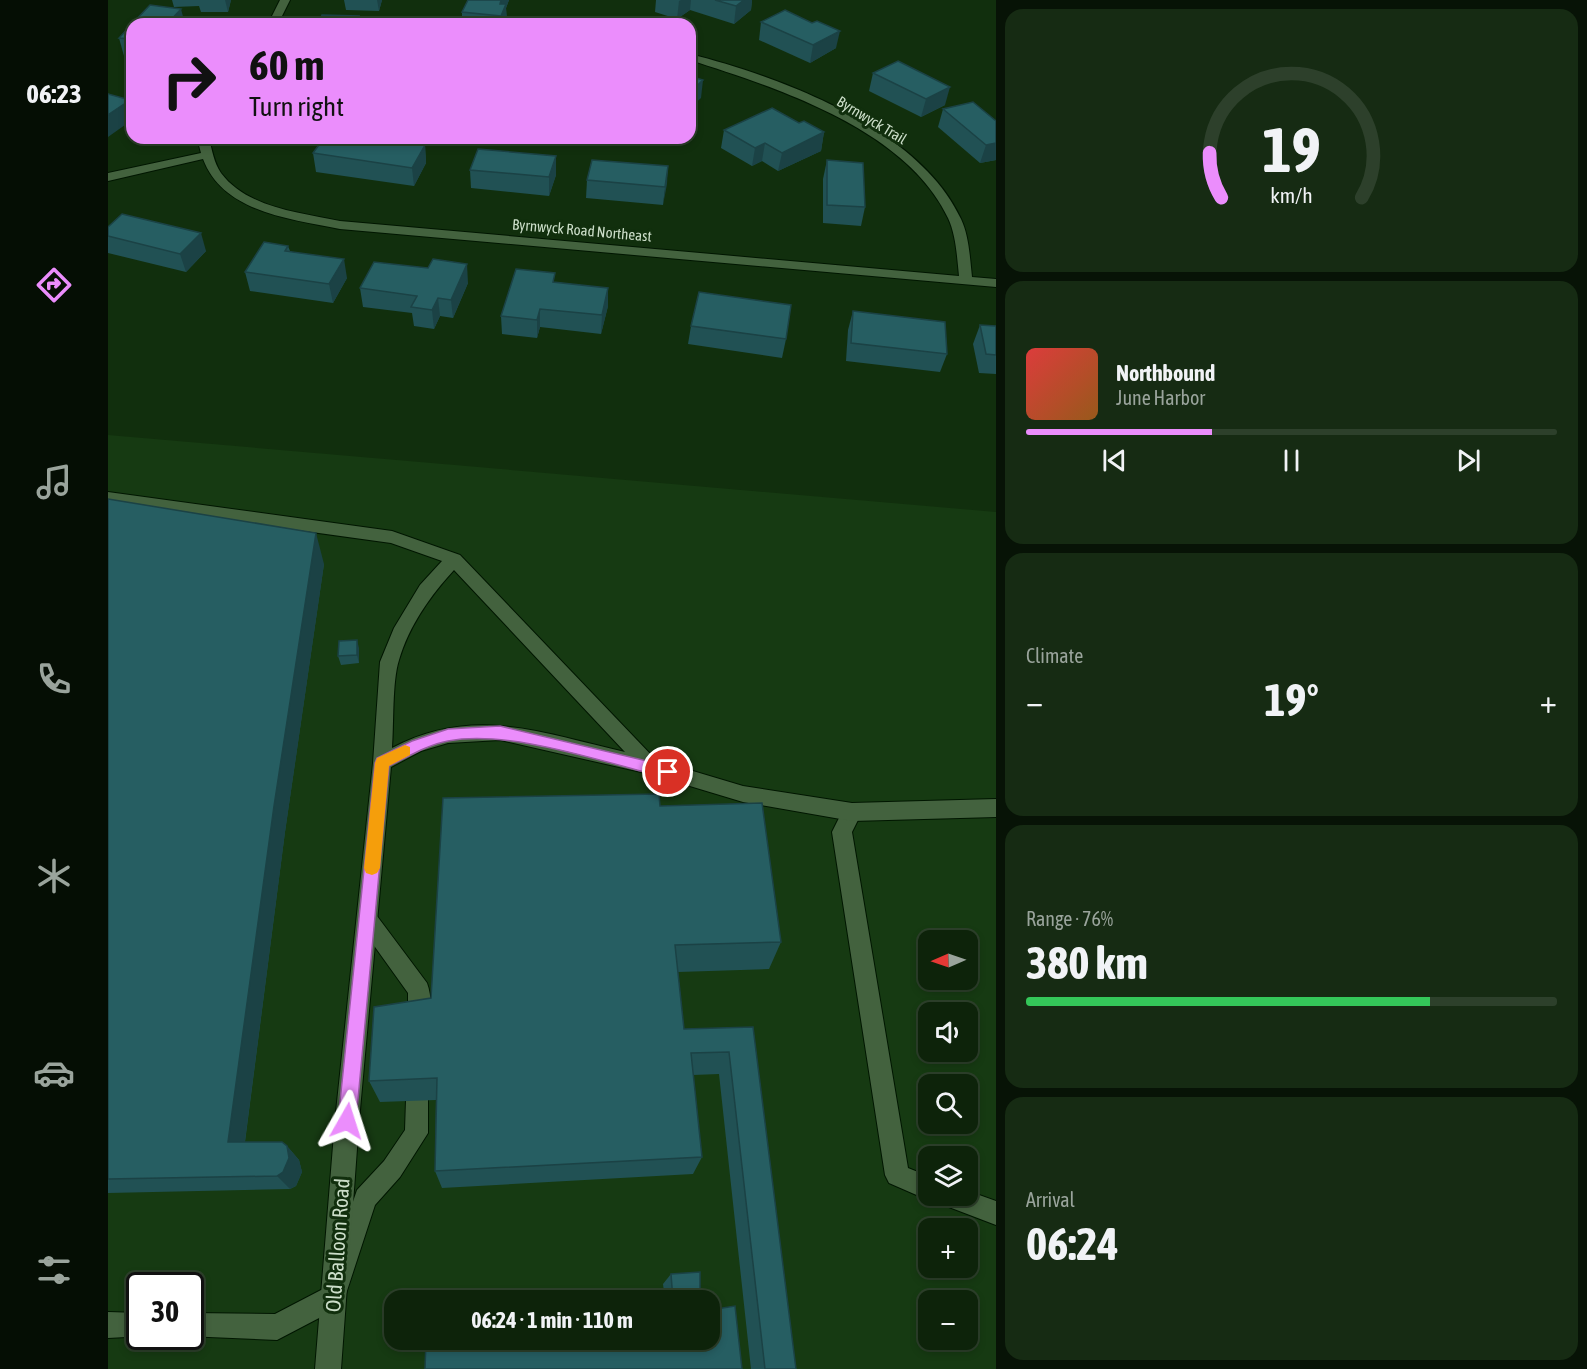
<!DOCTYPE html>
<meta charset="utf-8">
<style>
:root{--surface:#0d230a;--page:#162b13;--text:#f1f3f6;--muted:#9aa49c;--line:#2d402b;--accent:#eb8dfc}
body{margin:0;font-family:"Asap Condensed",sans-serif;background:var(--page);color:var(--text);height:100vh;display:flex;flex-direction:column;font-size:22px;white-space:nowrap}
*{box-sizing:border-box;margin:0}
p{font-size:20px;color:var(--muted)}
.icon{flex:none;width:33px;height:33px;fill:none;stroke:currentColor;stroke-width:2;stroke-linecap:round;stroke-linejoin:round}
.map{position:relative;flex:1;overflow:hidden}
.sheet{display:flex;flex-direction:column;gap:9px;padding:9px;background:#071306;width:591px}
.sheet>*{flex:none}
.banner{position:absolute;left:18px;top:18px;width:570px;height:126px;border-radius:18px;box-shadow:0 3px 9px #0003,0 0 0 2px var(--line);background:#eb8dfc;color:#111;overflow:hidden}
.needle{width:39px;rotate:268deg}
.fabs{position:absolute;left:810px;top:930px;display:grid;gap:12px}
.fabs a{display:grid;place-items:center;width:60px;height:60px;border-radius:12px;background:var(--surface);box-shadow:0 3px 9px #0003,0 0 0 2px var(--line);font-size:30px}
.speed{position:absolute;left:18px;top:1272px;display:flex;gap:12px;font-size:30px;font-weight:700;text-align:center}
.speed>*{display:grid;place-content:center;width:78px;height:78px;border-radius:50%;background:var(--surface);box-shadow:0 3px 9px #0003,0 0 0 2px var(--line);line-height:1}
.speed .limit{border:3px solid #111;border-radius:9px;background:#fff;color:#111}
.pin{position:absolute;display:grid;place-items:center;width:51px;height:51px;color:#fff;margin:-26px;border:3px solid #fff;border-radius:50%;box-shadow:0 2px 6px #0007}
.me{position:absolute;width:66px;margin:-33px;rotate:6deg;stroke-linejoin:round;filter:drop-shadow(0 0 4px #0008)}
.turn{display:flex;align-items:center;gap:21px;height:126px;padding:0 24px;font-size:27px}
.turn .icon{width:78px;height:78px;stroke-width:2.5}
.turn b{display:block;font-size:42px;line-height:51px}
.big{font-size:45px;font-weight:700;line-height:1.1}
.sheet .widget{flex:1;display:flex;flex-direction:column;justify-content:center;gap:9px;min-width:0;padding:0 21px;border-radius:18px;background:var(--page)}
.sheet .dial{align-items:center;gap:0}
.dial svg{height:156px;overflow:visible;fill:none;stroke:var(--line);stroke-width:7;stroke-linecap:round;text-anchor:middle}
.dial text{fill:var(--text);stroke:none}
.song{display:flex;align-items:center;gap:18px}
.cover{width:72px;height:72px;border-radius:9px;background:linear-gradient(135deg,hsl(0 70% 55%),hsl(30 70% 35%))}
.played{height:6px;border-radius:3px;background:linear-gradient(90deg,var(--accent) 35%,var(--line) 35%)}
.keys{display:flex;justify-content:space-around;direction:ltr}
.heat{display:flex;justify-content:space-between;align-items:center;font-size:33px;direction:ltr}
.charge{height:9px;border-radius:4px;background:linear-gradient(90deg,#34c759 76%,var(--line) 0)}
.trip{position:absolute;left:276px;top:1290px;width:336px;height:60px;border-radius:18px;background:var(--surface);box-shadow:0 3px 9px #0003,0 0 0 2px var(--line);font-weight:700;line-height:60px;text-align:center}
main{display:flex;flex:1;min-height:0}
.dock{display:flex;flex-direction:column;width:108px;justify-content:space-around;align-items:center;background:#050e04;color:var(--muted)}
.dock .icon{width:42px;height:42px}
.dock .active{color:var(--accent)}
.dock b{font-size:27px;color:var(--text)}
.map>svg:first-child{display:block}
.built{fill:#163a12;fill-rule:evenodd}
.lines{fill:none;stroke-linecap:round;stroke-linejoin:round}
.lane-casing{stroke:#001600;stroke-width:2}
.street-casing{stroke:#001600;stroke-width:2}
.lane{fill:#43623e;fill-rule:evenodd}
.street{fill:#43623e;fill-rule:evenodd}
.wall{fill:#215154}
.shaded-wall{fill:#1b4245}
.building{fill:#265e62;stroke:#1b4245;stroke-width:1.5}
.route{fill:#eb8dfc;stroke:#995ca4;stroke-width:1.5}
.slow{fill:#f59e0b}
.labels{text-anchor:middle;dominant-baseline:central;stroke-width:6;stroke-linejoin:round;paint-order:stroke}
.far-street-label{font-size:15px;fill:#ccdec9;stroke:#112f0d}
.near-street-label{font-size:21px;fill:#ccdec9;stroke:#112f0d}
</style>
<main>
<nav class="dock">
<b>06:23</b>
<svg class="icon active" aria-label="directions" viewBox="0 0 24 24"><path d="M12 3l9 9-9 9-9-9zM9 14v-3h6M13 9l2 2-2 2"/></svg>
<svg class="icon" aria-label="music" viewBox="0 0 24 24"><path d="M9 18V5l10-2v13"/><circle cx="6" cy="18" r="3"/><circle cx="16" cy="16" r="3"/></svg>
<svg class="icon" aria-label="phone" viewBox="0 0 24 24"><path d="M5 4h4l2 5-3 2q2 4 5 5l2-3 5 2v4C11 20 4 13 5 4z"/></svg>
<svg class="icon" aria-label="climate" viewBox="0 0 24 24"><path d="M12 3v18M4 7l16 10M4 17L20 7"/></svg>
<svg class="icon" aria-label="car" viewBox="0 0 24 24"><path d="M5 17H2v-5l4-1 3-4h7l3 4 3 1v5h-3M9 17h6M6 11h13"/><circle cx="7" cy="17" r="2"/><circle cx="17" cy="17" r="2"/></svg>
<svg class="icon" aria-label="filters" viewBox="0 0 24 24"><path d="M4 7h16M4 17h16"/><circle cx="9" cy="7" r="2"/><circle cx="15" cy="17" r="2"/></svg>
</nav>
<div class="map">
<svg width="888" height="1369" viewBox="0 0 888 1369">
<rect width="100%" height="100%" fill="#112f0d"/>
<!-- built -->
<path class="built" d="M0,435l888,77v857h-888zM820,940h40v40h-40zM820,1012h40v40h-40zM820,1084h40v40h-40zM820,1156h40v40h-40zM820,1228h40v40h-40zM32,1286h50v50h-50zM286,1300h316v40h-316zM820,1300h40v40h-40z"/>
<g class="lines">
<defs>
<g id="lane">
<path d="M744,803l7,3 3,6 -10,20 56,336 20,8v20h9l-9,4 -39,-17 -4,-8 -53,-343 13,-26z"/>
<path d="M259,909l7,3 53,71c5,13 5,34 0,48l-8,3 -8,-3 -3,-8v-30l-48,-67 -3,-7 3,-7z"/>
<path d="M309,1089l8,3 3,8v33l-28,44 -25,28 -33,101 -65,34 -92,-4h5v-23l85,1 48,-25 34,-99 27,-29 21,-31 1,-30 3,-8z"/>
<path d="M860,1191l28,10v24l-55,-21 -4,-8h31z"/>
<path d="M0,1312l32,1v23h5l-37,2z"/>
</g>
<g id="street">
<path d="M172,0h10l-12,24h-10z"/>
<path d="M582,54c91,23 229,74 271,165 8,17 9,39 11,58l24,2v8l-656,-58c-48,-10 -117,-16 -137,-70l-95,22v-8l93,-20 -4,-15h12c3,12 5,25 12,35 26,35 80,40 119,48l619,55c-2,-19 -3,-41 -11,-58 -42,-89 -171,-130 -258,-158z"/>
<path d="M0,492l284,39 68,24 196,205 87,26 109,17 144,-4v18l-144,4 -109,-19 -93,-28 -150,-34 -52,3 -27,8 -30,16 -32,354 -18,248h-26l20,-248 38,-358 7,-101 14,-34 26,-43 22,-24 -51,-18 -283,-39zM346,570l171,182c-84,-19 -151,-47 -233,-4 2,-24 0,-66 7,-88 10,-34 31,-64 55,-90z"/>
</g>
</defs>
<!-- lane casing -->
<use href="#lane" class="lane-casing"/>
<!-- street casing -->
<use href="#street" class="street-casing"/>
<!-- lane -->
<use href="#lane" class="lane"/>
<!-- street -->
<use href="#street" class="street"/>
</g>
<!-- wall -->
<g class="wall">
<path d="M64,0h59l-3,12h-27l-2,-6 -25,1z"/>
<path d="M236,0h38l-3,11 -33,-1z"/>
<path d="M360,0h41l-3,8 1,14 -1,2h-44v-12z"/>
<path d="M548,0h96l-1,10 -17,14 -44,-14 -13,9 -22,-7z"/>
<path d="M653,22l75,26 -26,15 -51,-23z"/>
<path d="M24,24v32h-8l-5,-18z"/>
<path d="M765,73l72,32 -24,12 -52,-26z"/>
<path d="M835,109l53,12v39l-16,3 -42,-36z"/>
<path d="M691,123l25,9 -3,19 -43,20 -16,-10 -10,5 -31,-18 3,-18z"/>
<path d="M302,138v5l15,2 1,18 -12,23 -98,-14 -3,-19z"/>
<path d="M448,156v19l-7,21 -78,-8 -1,-18z"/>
<path d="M719,160l38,47 -4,19 -38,-3v-44z"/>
<path d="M560,166l-5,39 -77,-7 1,-18z"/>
<path d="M0,227l98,24 -20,21 -78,-19z"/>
<path d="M180,246l2,5 57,27 -14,25 -83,-12 -5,-19z"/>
<path d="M447,282l53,6v18l-7,28 -61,-7 -3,11 -35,-4 -1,-18z"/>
<path d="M360,283l-15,35 -13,-2 -6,13 -20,-3 -2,-13 -49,-6 -3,-19z"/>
<path d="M745,311l94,43 -7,18 -94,-11 2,-31z"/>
<path d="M872,325l16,1v48l-17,-1 -6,-29z"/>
<path d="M583,326l95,13 -4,19 -94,-14z"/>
<path d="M0,499l216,65 -39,268 -40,310 42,4 12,14 3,12 -6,14 -6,3 -182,4z"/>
<path d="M251,648v15l-18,2 -3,-9z"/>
<path d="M552,806l121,136 -12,27 -91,3 6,57 69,-2 43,342h-45l-32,-295 -26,1 9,82 -9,17 -251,14 -7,-17 1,-71 -56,2 -11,-21 62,-83z"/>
<path d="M563,1274l29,26h-35l-2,-16z"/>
</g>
<!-- shaded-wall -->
<g class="shaded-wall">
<path d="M117,0h6l-3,12z"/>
<path d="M269,0h5l-3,11z"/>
<path d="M393,0h8l-3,8 1,14 -1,2h-5l-1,-20z"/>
<path d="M573,0h10l-1,10 -13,9 2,-18z"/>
<path d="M636,0h8l-1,10 -17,14 2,-18z"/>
<path d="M73,9l4,15h-18z"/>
<path d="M251,16l1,8h-4z"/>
<path d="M732,31l-4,17 -26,15 3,-18z"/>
<path d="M595,80l-2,18 -11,10v-16z"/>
<path d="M842,87l-5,18 -24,12 5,-18z"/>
<path d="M22,100l2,7v13l-24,17v-22z"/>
<path d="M716,132l-3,19 -43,20 4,-18z"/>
<path d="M657,143l-3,18 -10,5 3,-18z"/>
<path d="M888,143v17l-16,3 6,-18z"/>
<path d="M317,145l1,18 -12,23 -2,-18z"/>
<path d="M448,156v19l-7,21v-19z"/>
<path d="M560,166l-1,18 -4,21 2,-18z"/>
<path d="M93,233l5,18 -20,21 -6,-18z"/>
<path d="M236,259l3,19 -14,25 -4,-19z"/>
<path d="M359,264l1,19 -15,35 -2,-18z"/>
<path d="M500,288v18l-7,28 1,-19z"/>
<path d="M330,298l2,18 -6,13 -2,-19z"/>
<path d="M432,309v18l-3,11v-18z"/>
<path d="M208,533l8,31 -39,268 -42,324 -15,-14 46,-336z"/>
<path d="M249,640l2,8v15l-2,-8z"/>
<path d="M179,1146l12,14 3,12 -6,14 -6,3 -13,-13z"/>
</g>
<!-- building -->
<g class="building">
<path d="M360,0h33l-1,4h6l-5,12 -39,-4z"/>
<path d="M607,0h29l-8,6z"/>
<path d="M42,5l31,4 -14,15h-35z"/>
<path d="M677,10l27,13 5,-2 23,10 -27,14 -52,-23z"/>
<path d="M214,15l37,1 -3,8h-37z"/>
<path d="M24,24v15l-13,-1z"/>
<path d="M790,61l52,26 -24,12 -53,-26z"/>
<path d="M582,76l13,4 -13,12z"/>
<path d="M0,94l22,6 -22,15z"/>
<path d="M865,102l23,19v22l-10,2 -43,-36z"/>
<path d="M664,108l27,15 5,-2 20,11 -42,21 -17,-10 -10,5 -31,-18z"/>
<path d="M216,138h85l-3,5 19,2 -13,23 -99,-15z"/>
<path d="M370,149l78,7 -7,21 -79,-7z"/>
<path d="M484,160l76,6 -3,21 -78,-7z"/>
<path d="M719,160l36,3 2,44 -38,-2z"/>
<path d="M14,214l79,19 -21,21 -72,-18v-9z"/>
<path d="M156,242l24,4 -3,5 59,8 -15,25 -84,-12z"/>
<path d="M325,259l34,5 -16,36 -13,-2 -6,12 -21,-3 6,-11 -57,-8 14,-26 54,6z"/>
<path d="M408,269l39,4 -2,9 55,6 -6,27 -62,-6 -3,11 -36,-4z"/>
<path d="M591,292l92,13 -5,34 -95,-13z"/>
<path d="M745,311l92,11 2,32 -96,-11z"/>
<path d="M872,325l16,1v29l-10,-1z"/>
<path d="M0,499l208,34 -42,273 -46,336h54l5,4 2,12 -6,14 -6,4 -169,3z"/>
<path d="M249,640v15l-19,1 1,-15z"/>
<path d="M551,794l1,12 102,-3 19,139 -106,3 9,84 69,-2 43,342h-31l-36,-317 -38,1 11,104 -267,14 2,-93 -68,3 5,-74 57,-9 12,-200z"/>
<path d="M592,1272v28h-27l-2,-26z"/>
<path d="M627,1306l7,63h-317l1,-29h284v-30z"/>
</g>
<!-- route -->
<path class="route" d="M392,726l168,40 7,6 -7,6c-63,-15 -158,-49 -220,-37 -21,4 -40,16 -59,25l-33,355 -3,6 -6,3 -6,-3 -3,-6 37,-358 2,-5 35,-17 36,-12z"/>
<!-- slow -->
<path class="slow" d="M297,745l5,2v8l-21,11 -9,102 -3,5 -5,2 -6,-2 -2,-5 11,-105 2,-5z"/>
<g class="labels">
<!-- far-street labels -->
<g class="far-street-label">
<text transform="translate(764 120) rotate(31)">Byrnwyck Trail</text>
<text transform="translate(474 230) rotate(5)">Byrnwyck Road Northeast</text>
</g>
<!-- near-street labels -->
<g class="near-street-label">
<text transform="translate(229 1245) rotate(-86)">Old Balloon Road</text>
</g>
</g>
</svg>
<div class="fabs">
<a><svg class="needle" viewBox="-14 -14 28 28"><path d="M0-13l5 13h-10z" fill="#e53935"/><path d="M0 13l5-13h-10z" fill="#9aa49c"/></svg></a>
<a><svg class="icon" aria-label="sound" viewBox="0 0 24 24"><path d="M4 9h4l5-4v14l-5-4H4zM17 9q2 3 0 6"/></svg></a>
<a><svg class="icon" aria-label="search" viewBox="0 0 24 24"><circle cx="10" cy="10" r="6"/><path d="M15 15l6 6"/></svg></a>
<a><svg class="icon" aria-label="layers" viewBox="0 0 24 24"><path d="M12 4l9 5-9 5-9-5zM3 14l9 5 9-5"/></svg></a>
<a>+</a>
<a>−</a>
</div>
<div class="speed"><div class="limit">30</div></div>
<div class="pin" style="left:560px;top:772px;background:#d93025"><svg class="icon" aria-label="arrive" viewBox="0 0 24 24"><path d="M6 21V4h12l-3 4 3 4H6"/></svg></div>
<svg class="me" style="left:239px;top:1121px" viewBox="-20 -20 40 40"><path d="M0-17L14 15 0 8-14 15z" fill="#eb8dfc" stroke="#fff" stroke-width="4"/></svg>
<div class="trip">06:24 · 1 min · 110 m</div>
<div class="banner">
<div class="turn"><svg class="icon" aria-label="right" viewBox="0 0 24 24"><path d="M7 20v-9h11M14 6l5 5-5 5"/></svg><div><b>60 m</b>Turn right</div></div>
</div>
</div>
<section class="sheet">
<div class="widget dial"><svg viewBox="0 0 100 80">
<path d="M14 69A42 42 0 1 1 86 69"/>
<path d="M14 69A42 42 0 0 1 8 46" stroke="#eb8dfc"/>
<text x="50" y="56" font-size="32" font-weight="700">19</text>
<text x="50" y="72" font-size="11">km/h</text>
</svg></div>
<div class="widget">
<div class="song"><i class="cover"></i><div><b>Northbound</b><p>June Harbor</p></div></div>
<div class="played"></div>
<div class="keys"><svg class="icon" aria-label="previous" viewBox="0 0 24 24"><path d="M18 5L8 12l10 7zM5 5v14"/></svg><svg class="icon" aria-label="pause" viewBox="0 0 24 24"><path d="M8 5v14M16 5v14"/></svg><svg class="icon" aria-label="next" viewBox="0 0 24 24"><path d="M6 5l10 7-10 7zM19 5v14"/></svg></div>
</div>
<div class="widget"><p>Climate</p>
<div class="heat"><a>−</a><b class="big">19°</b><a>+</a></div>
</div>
<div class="widget"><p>Range · 76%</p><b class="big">380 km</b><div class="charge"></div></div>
<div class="widget"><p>Arrival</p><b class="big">06:24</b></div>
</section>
</main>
